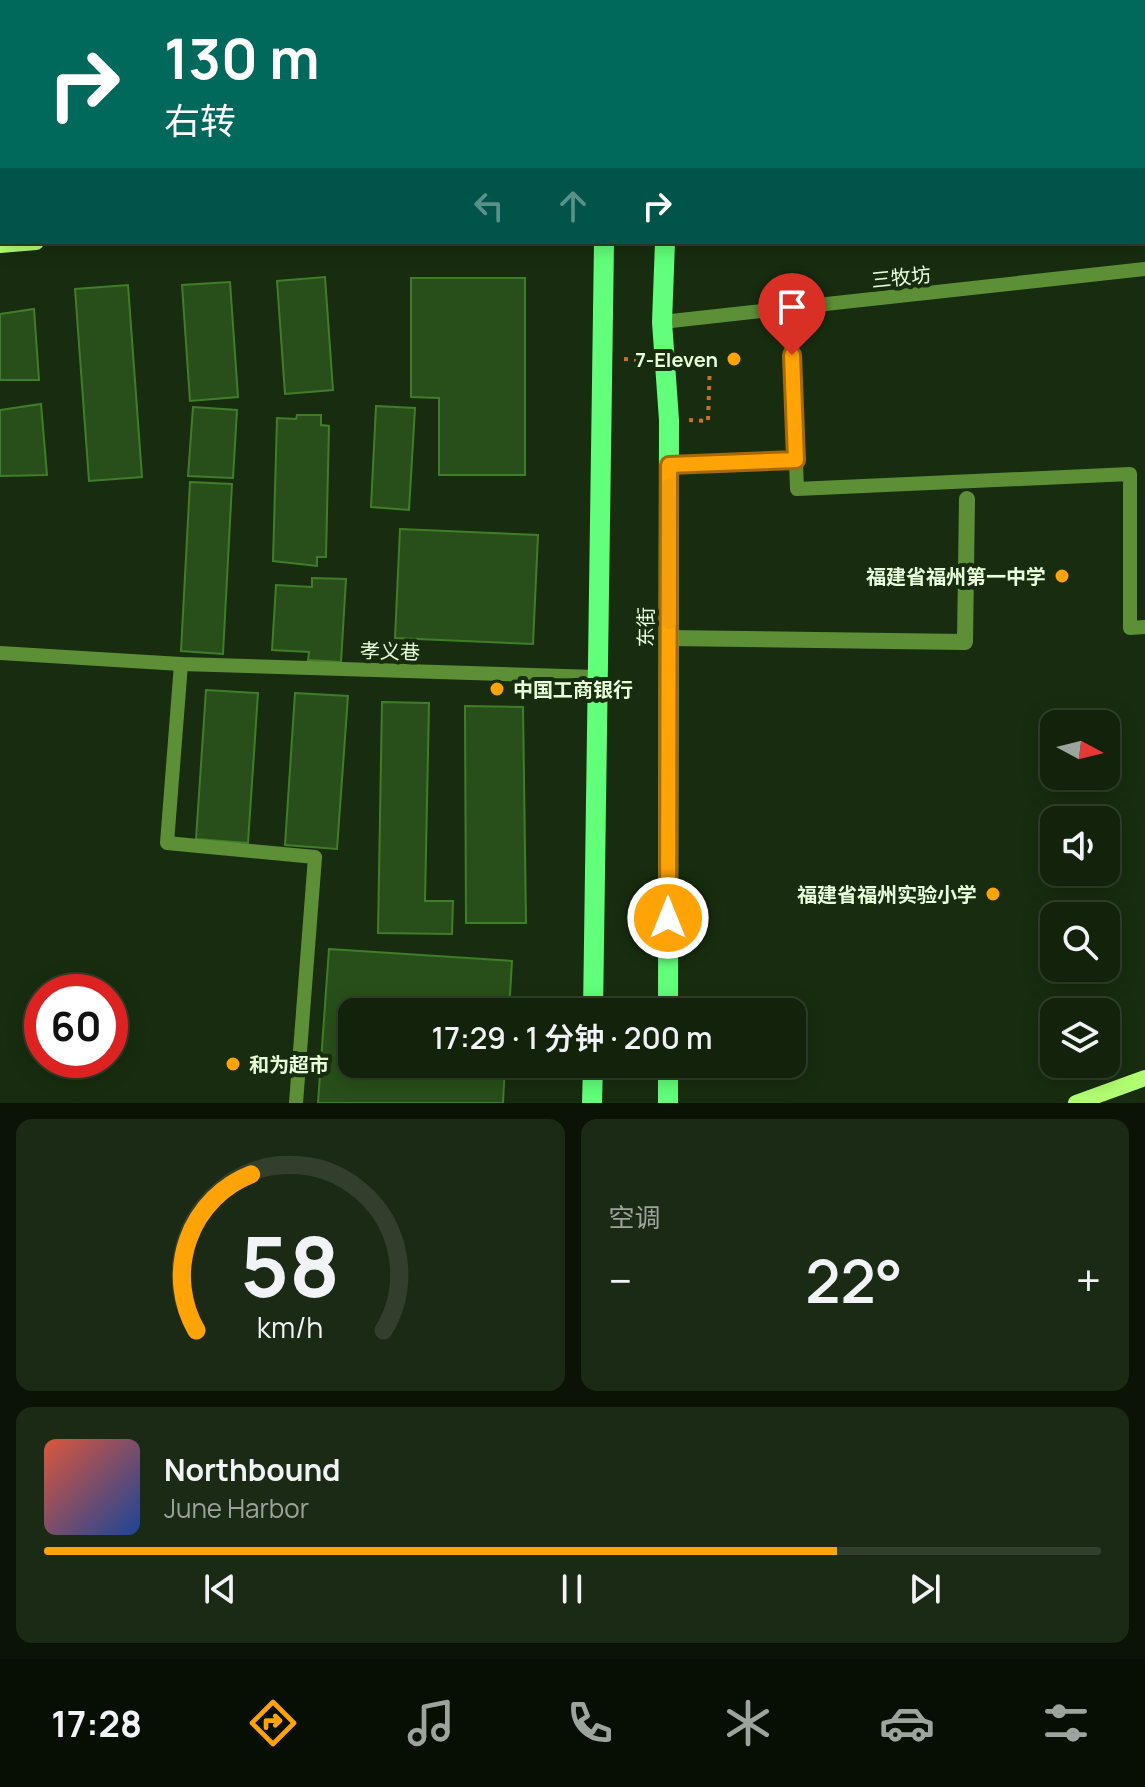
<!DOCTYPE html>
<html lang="zh">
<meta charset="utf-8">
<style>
:root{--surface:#12220b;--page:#1b2a14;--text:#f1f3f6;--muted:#9ca49d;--line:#313f2c;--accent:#ffa306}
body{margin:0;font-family:Manrope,"Noto Sans SC",sans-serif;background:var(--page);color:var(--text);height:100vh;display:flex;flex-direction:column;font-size:30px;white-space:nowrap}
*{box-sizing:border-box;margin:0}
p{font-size:26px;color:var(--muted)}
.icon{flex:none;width:44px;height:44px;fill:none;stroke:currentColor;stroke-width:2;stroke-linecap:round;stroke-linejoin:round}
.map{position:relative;height:1103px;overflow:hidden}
.panel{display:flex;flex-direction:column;gap:16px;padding:16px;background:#0a1306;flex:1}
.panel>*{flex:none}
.banner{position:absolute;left:0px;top:0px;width:1146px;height:244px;box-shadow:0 4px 20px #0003,0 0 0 2px var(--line);background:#00695c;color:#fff;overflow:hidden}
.needle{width:52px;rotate:97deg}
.controls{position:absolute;left:1040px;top:710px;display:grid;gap:16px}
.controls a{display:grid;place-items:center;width:80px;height:80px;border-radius:16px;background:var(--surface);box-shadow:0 4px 20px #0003,0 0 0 2px var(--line);font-size:40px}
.speed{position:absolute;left:24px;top:974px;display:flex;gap:16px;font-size:40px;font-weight:700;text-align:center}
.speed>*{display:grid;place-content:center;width:104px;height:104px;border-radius:50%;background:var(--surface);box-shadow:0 4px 20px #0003,0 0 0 2px var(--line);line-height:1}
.speed .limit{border:12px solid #d22;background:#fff;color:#111}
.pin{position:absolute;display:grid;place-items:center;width:68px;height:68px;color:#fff;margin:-82px -34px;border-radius:50% 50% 50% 0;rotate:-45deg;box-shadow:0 0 8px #0007}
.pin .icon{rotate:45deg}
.me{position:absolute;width:88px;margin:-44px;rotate:0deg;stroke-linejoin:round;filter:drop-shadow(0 0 6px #0008)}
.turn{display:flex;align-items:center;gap:28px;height:168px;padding:0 32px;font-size:36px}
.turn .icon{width:104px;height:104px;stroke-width:2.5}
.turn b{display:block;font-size:56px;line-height:68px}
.lanes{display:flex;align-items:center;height:76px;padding:0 32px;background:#0003;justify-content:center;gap:40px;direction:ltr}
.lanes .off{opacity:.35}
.big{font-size:60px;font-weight:600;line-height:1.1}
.panel .card{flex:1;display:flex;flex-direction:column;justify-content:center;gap:12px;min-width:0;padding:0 28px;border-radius:16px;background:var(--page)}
.panel .dial{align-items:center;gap:0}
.dial svg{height:208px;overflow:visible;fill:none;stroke:var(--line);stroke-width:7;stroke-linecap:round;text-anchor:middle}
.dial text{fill:var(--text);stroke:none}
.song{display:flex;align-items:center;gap:24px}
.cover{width:96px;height:96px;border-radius:12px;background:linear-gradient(135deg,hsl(10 70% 55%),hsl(220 70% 35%))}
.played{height:8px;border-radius:4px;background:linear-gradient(90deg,var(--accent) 75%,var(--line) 75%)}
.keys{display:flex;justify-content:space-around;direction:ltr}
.heat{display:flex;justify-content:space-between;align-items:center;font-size:44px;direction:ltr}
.panel .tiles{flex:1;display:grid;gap:16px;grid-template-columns:1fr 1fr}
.card:last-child{grid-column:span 2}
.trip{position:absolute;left:338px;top:998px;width:468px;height:80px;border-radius:16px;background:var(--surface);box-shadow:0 4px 20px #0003,0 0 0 2px var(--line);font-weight:600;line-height:80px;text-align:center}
.tabs{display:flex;height:128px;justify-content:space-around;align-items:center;background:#070e04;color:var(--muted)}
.tabs .icon{width:56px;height:56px}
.tabs .active{color:var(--accent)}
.tabs b{font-size:36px;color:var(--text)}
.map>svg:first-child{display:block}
.building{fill:#284f19;stroke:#407d29;stroke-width:2}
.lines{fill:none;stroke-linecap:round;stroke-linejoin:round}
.path{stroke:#c87225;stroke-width:4;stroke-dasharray:4 6;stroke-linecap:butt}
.lane{stroke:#5d9036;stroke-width:14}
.street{stroke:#5d9036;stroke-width:16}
.secondary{stroke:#b1ff71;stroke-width:16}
.primary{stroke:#61ff7a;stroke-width:20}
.route-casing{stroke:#a66a04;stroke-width:20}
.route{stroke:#ffa306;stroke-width:14}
.slow{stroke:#f59e0b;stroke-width:14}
.poi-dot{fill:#ffa306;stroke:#182d0f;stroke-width:3}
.labels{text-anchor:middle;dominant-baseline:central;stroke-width:8;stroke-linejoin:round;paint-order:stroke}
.street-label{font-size:20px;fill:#e8ffda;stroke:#182d0f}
.poi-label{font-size:20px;font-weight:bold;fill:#e8ffda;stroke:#182d0f;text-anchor:end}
</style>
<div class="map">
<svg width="1145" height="1103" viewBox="0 0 1145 1103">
<rect width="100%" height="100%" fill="#182d0f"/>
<!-- building -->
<g class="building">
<rect x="172" y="0" width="55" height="2"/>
<path d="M408,0h94v2z"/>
<path d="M325,277l8,113 -48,4 -8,-113z"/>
<path d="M411,278h114v197h-86v-77l-28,-1z"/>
<path d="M230,282l8,115 -48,4 -8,-116z"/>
<path d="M128,285l14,192 -53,4 -14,-192z"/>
<path d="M34,309l5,71h-39v-66z"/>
<path d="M41,404l6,71 -47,1v-66z"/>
<path d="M376,406l39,2 -6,102 -38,-3z"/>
<path d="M193,407l44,3 -4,68 -45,-2z"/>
<path d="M297,415h24v10l8,1 -3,131h-9v9l-44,-5 4,-143 19,1z"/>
<path d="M190,482l42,2 -9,170 -42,-3z"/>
<path d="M400,529l138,6 -5,109 -138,-6z"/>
<path d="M312,578l34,1 -5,83 -33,-2 1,-8 -37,-2 4,-65 36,2z"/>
<path d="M206,690l52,3 -10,150 -52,-4z"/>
<path d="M295,693l53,3 -11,153 -52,-4z"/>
<path d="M382,702l47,1 -4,198h28l-1,33 -74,-1z"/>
<path d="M465,706l58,1 3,216h-60z"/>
<path d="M329,949l183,12 -3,51h-157v52h153l-2,39h-185z"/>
</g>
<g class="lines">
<!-- path -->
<g class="path">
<path d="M624,359l20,1"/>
<path d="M684,361l26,1 -2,59 -19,-1"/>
</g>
<!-- lane -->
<g class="lane">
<path d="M662,322l483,-53"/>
<path d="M791,329l6,160 333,-15v154l15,-1"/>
<path d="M669,465l127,-5"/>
<path d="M0,653l181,11 416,13"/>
<path d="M181,664l-14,179 148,14 -19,246"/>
</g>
<!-- street -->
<g class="street">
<path d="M350,0v2"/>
<path d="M23,2v-2"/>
<path d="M669,638l296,4 2,-143"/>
</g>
<!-- secondary -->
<g class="secondary">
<path d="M0,245l36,-3"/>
<path d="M1076,1103l69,-25"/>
</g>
<!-- primary -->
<g class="primary">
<path d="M608,2v-2"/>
<path d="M672,2v-2"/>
<path d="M665,242l-3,80 7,98 -1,592"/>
<path d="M593,1012l11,-770"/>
<path d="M592,1103l1,-39"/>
<path d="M668,1103v-39"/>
</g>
</g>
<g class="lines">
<defs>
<path id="route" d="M668,918l1,-453 127,-5 -4,-105"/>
</defs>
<!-- route casing -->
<use href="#route" class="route-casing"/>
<!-- route -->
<use href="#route" class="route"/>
<!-- slow -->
<path class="slow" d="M669,622v-137"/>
</g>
<!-- markers -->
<g class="poi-dot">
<circle cx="734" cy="359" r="8"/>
<circle cx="1062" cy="576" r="8"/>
<circle cx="497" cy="689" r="8"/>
<circle cx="993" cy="894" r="8"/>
<circle cx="233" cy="1064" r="8"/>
</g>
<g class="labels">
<!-- street labels -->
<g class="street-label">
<text transform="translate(901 277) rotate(-6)">三牧坊</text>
<text transform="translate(645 627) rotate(-90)">东街</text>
<text transform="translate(390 651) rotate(2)">孝义巷</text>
</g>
<!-- poi labels -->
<g class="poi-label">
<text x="718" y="359">7-Eleven</text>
<text x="1046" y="576">福建省福州第一中学</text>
<text x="513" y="689" text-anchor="start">中国工商银行</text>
<text x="977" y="894">福建省福州实验小学</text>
<text x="249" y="1064" text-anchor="start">和为超市</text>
</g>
</g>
</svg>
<div class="controls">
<a><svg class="needle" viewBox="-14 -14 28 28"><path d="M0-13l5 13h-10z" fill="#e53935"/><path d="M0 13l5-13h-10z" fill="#9ca49d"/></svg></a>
<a><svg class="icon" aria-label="sound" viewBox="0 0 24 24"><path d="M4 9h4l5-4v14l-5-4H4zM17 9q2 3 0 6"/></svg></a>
<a><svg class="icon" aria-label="search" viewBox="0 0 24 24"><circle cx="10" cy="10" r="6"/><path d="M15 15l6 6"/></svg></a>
<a><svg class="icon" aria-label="layers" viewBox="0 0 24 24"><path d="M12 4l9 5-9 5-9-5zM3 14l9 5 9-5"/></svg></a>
</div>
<div class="speed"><div class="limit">60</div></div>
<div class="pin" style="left:792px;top:355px;background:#d93025"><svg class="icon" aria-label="arrive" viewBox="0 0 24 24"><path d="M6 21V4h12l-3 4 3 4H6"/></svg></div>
<svg class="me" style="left:668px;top:918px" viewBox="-20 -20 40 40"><circle r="17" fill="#ffa306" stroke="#fff" stroke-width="3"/><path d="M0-11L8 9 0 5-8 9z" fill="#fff"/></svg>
<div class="trip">17:29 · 1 分钟 · 200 m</div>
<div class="banner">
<div class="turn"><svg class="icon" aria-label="right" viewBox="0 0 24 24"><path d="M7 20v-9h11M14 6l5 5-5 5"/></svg><div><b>130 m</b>右转</div></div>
<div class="lanes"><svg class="icon off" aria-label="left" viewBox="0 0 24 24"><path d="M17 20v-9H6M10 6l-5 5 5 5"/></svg><svg class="icon off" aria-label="ahead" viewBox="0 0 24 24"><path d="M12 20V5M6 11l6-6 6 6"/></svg><svg class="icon" aria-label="right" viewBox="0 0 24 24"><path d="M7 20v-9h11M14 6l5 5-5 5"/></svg></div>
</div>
</div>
<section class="panel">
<div class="tiles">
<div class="card dial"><svg viewBox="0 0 100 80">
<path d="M14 69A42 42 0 1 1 86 69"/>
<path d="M14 69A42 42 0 0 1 35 9" stroke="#ffa306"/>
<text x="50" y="56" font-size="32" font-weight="700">58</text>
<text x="50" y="72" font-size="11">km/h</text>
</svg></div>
<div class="card"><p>空调</p>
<div class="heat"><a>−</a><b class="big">22°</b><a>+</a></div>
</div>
<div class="card">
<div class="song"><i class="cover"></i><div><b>Northbound</b><p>June Harbor</p></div></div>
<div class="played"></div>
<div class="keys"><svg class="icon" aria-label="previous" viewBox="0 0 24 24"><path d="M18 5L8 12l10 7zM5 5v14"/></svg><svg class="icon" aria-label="pause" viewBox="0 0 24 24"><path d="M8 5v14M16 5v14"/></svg><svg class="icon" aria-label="next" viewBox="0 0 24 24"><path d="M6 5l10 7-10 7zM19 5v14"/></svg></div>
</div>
</div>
</section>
<nav class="tabs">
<b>17:28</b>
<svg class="icon active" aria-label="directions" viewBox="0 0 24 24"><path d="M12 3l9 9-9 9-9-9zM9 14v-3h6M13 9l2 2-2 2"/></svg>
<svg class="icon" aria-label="music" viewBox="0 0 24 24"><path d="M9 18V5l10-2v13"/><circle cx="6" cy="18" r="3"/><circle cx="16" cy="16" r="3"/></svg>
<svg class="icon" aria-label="phone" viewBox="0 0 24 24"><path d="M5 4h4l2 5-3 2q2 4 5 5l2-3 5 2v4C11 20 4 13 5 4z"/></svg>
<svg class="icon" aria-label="climate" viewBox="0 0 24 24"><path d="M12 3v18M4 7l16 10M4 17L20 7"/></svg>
<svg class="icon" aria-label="car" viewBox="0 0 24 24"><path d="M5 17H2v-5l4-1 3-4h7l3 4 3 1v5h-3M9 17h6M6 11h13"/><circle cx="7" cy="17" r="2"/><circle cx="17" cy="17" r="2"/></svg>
<svg class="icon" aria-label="filters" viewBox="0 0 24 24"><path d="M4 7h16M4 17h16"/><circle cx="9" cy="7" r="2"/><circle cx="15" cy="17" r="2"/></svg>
</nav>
